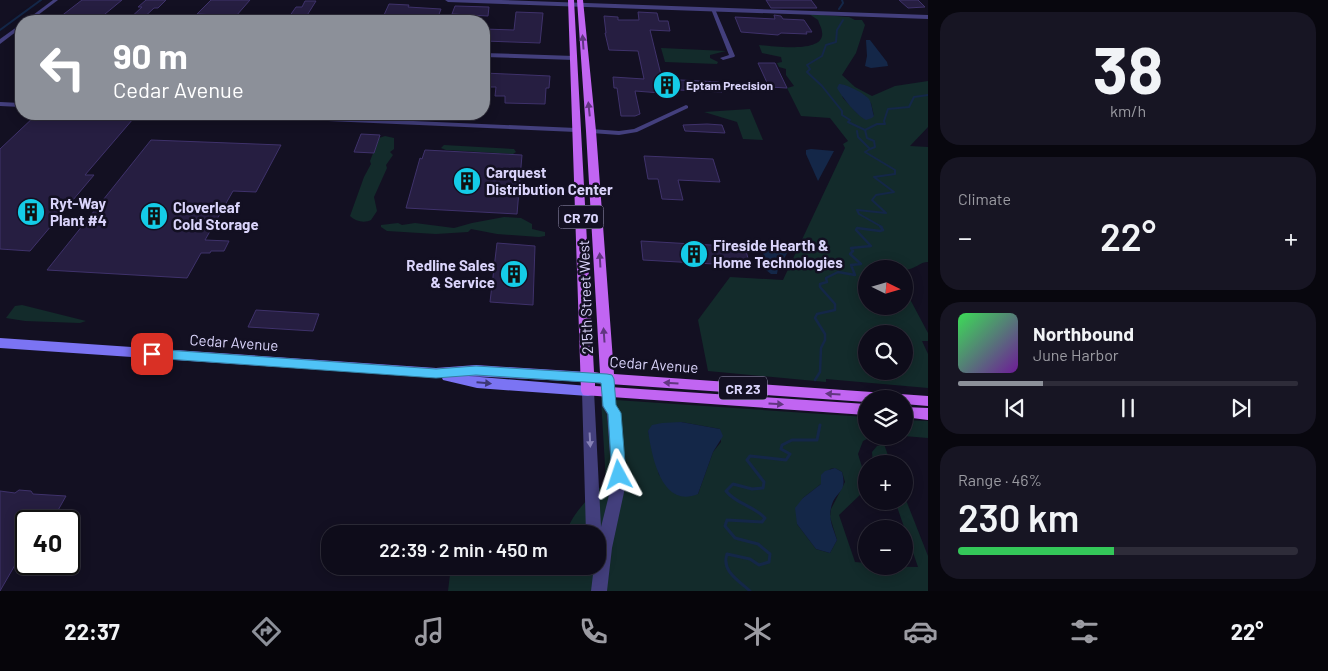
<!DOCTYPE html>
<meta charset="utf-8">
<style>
:root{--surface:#0e0c1a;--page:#171523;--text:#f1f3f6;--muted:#9b9ba2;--line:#2e2c39;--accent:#8c9099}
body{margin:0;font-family:Barlow,sans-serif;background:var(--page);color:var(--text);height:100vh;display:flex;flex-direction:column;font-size:19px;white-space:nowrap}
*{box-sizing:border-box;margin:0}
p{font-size:16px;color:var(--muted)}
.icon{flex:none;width:28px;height:28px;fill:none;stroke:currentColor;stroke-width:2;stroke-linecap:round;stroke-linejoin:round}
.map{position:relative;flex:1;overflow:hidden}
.side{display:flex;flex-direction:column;gap:12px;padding:12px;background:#08070e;width:400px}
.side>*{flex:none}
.banner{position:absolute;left:15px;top:15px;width:475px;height:105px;border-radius:20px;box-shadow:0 2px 12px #0003,0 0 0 1px var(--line);background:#8c9099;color:#fff;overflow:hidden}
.needle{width:32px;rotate:95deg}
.fabs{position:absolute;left:858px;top:260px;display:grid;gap:10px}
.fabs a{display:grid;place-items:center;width:55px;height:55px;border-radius:50%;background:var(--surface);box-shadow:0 2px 12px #0003,0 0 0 1px var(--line);font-size:25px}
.speed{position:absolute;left:15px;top:510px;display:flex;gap:10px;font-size:25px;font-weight:700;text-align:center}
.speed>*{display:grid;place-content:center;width:65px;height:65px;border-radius:50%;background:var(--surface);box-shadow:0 2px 12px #0003,0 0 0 1px var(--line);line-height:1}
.speed .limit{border:2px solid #111;border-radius:8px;background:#fff;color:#111}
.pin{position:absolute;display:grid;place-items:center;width:42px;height:42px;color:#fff;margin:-21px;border-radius:10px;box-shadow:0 2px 8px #0006}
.me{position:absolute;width:55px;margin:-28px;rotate:355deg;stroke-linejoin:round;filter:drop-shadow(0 0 4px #0008)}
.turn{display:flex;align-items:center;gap:18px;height:105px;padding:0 15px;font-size:22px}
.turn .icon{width:65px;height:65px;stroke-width:2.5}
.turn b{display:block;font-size:35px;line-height:42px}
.big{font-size:38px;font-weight:600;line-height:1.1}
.side .tile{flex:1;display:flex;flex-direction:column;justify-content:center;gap:8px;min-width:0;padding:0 18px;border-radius:20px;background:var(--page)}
.side .dial{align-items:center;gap:0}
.dial b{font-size:65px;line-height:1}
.song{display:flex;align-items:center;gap:15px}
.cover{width:60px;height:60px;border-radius:8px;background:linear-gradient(135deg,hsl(130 70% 55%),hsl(280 70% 35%))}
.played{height:5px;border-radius:2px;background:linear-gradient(90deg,var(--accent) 25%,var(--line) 25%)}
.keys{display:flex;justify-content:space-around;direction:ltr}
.heat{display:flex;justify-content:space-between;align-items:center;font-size:28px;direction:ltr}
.charge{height:8px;border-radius:4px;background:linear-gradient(90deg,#34c759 46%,var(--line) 0)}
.trip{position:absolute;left:321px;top:525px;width:285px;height:50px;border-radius:20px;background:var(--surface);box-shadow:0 2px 12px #0003,0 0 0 1px var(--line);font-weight:600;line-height:50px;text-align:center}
.tab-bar{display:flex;height:80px;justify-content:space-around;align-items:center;background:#06050a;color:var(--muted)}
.tab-bar .icon{width:35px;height:35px}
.tab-bar .selected{color:var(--accent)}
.tab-bar b{font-size:22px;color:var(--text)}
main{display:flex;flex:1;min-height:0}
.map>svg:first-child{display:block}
.green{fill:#132b2b;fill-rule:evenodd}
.water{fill:#142748}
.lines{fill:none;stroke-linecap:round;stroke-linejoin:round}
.stream-far2{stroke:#142748;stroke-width:2}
.stream-far1{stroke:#142748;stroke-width:2.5}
.stream{stroke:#142748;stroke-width:3}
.building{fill:#261e41;stroke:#3f326b}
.minor{fill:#433f7d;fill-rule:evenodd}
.tertiary{fill:#433f7d;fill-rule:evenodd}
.secondary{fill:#7b74f3;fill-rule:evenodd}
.primary{fill:#c165f2;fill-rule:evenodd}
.oneway{fill:#613680}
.oneway2{fill:#3d3876}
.oneway3{fill:#8782b6}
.route{fill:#4fc3f7;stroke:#337fa1}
.labels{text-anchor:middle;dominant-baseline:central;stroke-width:5;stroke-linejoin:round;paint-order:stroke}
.far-poi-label{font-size:12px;font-weight:bold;fill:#dad4fb;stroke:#131022;text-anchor:start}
.shield{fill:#131022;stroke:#9e99ba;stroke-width:1}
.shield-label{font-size:14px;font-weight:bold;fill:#dad4fb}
.poi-label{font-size:15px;font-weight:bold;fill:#dad4fb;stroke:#131022;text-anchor:start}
.street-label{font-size:15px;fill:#dad4fb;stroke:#131022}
</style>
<main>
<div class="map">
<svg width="928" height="591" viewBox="0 0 928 591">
<rect width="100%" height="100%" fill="#131022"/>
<!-- green -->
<g class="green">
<path d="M809,14l40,3 6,3h7l3,5 -9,28 -14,22 13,12 17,9 23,-10 33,-5v46l-18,19 18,1v115c-8,0 -13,7 -22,8l-2,4v-5h-38v37h38v-18l24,45v8h-6l6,13v34l-102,-9v3l-118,-11 -10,-51 32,-43 53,3 62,-132 -2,-4 5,-3 -18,-23 -29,-2 -14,-28 7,-2 -8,-11v-6l-7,-2 -2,-4 5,-1 -1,-5 -19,-4 -3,-8c13,1 67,9 63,-13 0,-4 -3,-8 -4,-12zM839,86l32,17 3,13 -16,-2 -15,-16zM866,334h38v37h-38z"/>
<path d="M661,48l65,3 -16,4v3l8,4 -1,2 -52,-2z"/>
<path d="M750,109l13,31 -20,-1 -6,-17 -33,-10z"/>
<path d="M385,136l9,2v11l-4,3 3,3 -7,10 1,3 -13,29 3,14 -6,9c-6,3 -15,2 -21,-4l14,-39 7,-13 -1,-3 9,-23z"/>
<path d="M444,145l70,4 2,3 -3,2 -67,-4 -5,-2z"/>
<path d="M504,217l17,1 11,6v5l13,3v4l-6,1 -42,-3 -26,-5 -3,3 -32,2 -49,-3 -6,-4v-2l17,-2 4,2 13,-2 39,5 18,-5z"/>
<path d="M22,305l64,16 -6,2 -55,-2 -19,-3 9,-12z"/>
<path d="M601,399l265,18v19h7l-10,5 -5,13 8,26v15l-4,-2 -23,22 16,47 11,1v3l52,1 -23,-66h9v-6l24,61v35h-480l3,-25h56l20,6 20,-6h51v-32h-32c6,-22 24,-37 40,-52zM681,422l39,7 1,13 -8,10 -15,42 -39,-19 -11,-44zM835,468l7,4 3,10 -14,27 -1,8 7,23 -7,13 -14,-4 -19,-25 6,-26 18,-14 9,-15z"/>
<path d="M904,420l24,1v17l-24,-2z"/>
<path d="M884,444l7,20h-18l-1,-12 5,-6z"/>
</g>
<!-- water -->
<g class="water">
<path d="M866,40h4l17,22 1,4 -17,2 -6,-2 2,-10z"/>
<path d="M839,84c7,0 25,9 30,15 3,5 3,11 5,17l-2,2 -6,2c-9,-4 -24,-23 -29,-32z"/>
<path d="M811,149l23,2 -16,30 -12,-27v-4z"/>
<path d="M762,244l27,5 -6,12 -4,2 -2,11h-6l-5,-4 -3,-17 -4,-6z"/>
<path d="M681,422l39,7 3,7 -10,16 -15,42c-37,15 -46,-38 -50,-63l4,-6 10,-2z"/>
<path d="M835,468l7,4c6,22 -7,18 -11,36 -3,11 3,22 6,32l-7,13 -14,-4 -19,-25 -2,-16 8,-10 18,-14v-9l4,-4z"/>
</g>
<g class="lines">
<!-- stream-far2 -->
<g class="stream-far2">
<path d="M839,9l4,-6 -1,-3"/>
<path d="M843,20l-6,10 -1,12 -10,3 -4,11 -15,9 3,4 -3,3 15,14 20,25v4l8,5 -2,2 17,8"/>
<path d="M0,30l41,-30"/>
<path d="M865,130l12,-6h8l-1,-3 4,-12 21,-2 5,-10 14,-2"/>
<path d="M865,130l2,8 7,3 1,6 -5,2"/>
<path d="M857,131l1,6 12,12 -5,3 30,18v4l-21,3 20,15 -18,3 -4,5 14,13 -29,-3 2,4 23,13"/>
</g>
<!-- stream-far1 -->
<path class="stream-far1" d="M815,380l5,-8 1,-24 4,-8v-6l-10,-16 2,-4 18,-4v-6l-15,-17v-3l7,-2 -1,-4 12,-6 17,3 -4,-10 10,-1 -11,-10 3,-3 -2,-3 20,-2 -15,-16 1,-2 23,3 3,-1 -3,-4"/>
<!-- stream -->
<path class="stream" d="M750,591c-11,-10 -29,-20 -23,-37l23,5 9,6 10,-3 1,-8 -12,-10 -23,-6 -10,-12 2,-6 35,2 3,-4c-11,-12 -29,-14 -39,-27l7,-7 19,5 11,-1 1,-6 -17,-22 3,-4 36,4 4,-6 -9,-5 1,-4 10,-5h25l3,-15"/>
</g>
<!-- building -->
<g class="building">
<path d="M82,0h40l-23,19 -39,-2z"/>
<path d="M146,0h20l-8,8h-4l-14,13h-13l15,-14h-4z"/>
<path d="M211,0h39l-14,16 -39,-2z"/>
<path d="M766,0h45l6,8h-46z"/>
<path d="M899,0h19l7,7 -17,1z"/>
<path d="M305,1h11l-10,16h-17l7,-10h6z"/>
<path d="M389,4l20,1 -1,2 33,2 -3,8 -54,-2z"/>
<path d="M455,6l34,1 -1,9 -36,-2z"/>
<path d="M516,12l27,1 -3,30 -56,-2v-12l30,1z"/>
<path d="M638,12l19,1 2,8h9l2,10 -20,-1 12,49 57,3 3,10 -44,-2v3h-17l-26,-2 5,23 -5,2h-14l-4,-28h-3l-1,-11 31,2 -6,-28 -29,-1 -4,-17h1l-2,-17 14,1v3h21z"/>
<path d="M774,15l7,1 2,3 21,1 8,12h-6l1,2 -26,-1 -3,2 -37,-3 -6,-15 40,2z"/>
<path d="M758,63h17l12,25 -18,-1z"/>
<path d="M484,73l66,3 -1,12h-3l-1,16 -40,-1v-7h-10l1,-9h-12z"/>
<path d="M36,115l97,4 -48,56h9l-64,76 -30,-2v-100z"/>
<path d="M707,124l15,1 3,8 -40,-2 -2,-6z"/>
<path d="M361,134l19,1 -6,18 -20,-1z"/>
<path d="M151,140l130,5 -25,47 -23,-1 -28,49 24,1 -5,10h-13l-1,2h-9l-14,25 -140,-8z"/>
<path d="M425,150l97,5 -5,59 -111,-6 14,-50 2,1z"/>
<path d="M644,156l69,3 7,23 -42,-2 5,20 -21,-1 -4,-20h-10z"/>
<path d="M641,241l104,6 5,19 -107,-6z"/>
<path d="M497,243l38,3 -2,59 -43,-3z"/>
<path d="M256,310l63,4 -6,17 -65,-4z"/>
<path d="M19,490l12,1 2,3 33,2 -14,25h-26v25l-26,45v-100l15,2z"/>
</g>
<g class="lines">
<!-- minor -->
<g class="minor">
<path d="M53,0h5l-28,21h-5z"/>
<path d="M713,8l2,1 20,47 -1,1 -11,3 -3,-2 9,-3 -18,-46z"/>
<path d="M21,24v4l-21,16v-5z"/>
<path d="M484,53l90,3 3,2 -3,2 -90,-3z"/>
<path d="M0,102l21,1v4l-21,-1z"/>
<path d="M686,105l2,1v2l-51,24 -18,3 -28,-2 -3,-2 3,-2 28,2 15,-2z"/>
<path d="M213,114h41l322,14 3,2 -3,2 -360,-16z"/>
</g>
<!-- tertiary -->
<g class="tertiary">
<path d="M445,0h56l427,15v4l-480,-17z"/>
<path d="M607,374l4,2 2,3 2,26 6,8 5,70 -14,65 -5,43h-16l3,-25h4v-32h-12l-4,-143 1,-3h10l1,3 7,136 11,-44 -5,-69 -5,-8 -1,-27 2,-3z"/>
</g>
<!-- secondary -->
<path class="secondary" d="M0,338l436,30 40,-3 112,7 5,1 2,4 -2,4 -5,1 -120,-6 120,10 5,1 2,4 -2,4 -5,1 -111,-8 -34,-8 -1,-2 -442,-30z"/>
<!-- primary -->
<g class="primary">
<path d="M568,0h6l20,372 6,1 -14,-242 -9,-131h6l13,131 18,243 314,22v10l-24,-2v-5h-38v3l-271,-19v3l271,18v11l-283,-20 -2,-4z"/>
<path d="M904,407l24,1v12l-24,-3z"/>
</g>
</g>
<!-- one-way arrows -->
<defs><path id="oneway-solid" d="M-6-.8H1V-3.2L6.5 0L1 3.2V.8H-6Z" transform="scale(1.25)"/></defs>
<g class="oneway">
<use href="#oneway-solid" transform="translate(583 42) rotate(-94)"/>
<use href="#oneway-solid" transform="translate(589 109) rotate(-96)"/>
<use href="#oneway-solid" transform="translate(600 260) rotate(-93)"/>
<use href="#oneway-solid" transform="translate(604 335) rotate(-94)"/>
<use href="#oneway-solid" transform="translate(671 383) rotate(-176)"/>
<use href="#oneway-solid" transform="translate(833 394) rotate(-176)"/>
<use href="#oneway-solid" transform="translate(776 404) rotate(4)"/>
</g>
<use class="oneway2" href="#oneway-solid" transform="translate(484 383) rotate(5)"/>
<use class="oneway3" href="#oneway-solid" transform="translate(590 440) rotate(87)"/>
<!-- route -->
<path class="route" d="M152,349l284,20 40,-3 131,8 5,1 2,4 2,26 5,8 5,62 -2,4 -5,2 -5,-2 -2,-4 -4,-61 -5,-8 -2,-23 -125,-8 -40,3 -284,-20 -6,-4z"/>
<!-- icons -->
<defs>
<symbol id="building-disc" viewBox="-11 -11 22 22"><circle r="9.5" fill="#14cce7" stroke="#131022"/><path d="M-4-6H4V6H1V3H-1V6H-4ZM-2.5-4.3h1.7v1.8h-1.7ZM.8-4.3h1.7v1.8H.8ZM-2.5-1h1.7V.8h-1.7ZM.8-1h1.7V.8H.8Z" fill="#111"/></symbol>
</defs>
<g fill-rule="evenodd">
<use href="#building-disc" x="651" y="69" width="32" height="32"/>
<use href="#building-disc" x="451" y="165" width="32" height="32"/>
<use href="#building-disc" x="15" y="196" width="32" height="32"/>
<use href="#building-disc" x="138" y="200" width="32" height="32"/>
<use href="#building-disc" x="678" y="238" width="32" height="32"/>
<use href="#building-disc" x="498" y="258" width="32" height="32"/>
</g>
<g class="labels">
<!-- far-poi labels -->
<g class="far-poi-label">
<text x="686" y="85">Eptam Precision</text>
</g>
<!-- shield labels -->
<g class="shield">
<rect x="558.5" y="205.5" width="45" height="23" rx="4"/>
<rect x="719" y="376.5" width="48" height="23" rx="4"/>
</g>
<g class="shield-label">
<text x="581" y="217">CR 70</text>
<text x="743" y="388">CR 23</text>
</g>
<!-- poi labels -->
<g class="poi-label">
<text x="486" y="172">Carquest<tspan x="486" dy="17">Distribution Center</tspan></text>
<text x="50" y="203">Ryt-Way<tspan x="50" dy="17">Plant #4</tspan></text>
<text x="173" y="207">Cloverleaf<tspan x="173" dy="17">Cold Storage</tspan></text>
<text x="713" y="245">Fireside Hearth &amp;<tspan x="713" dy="17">Home Technologies</tspan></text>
<text x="495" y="265" text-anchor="end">Redline Sales<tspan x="495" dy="17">&amp; Service</tspan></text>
</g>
<!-- street labels -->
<g class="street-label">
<text transform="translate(585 297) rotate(-92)">215th Street West</text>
<text transform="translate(234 342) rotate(4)">Cedar Avenue</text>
<text transform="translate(654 364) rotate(4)">Cedar Avenue</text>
</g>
</g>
</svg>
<div class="fabs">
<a><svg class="needle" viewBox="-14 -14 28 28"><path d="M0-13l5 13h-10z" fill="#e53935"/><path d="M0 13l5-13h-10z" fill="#9b9ba2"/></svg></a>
<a><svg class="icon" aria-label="search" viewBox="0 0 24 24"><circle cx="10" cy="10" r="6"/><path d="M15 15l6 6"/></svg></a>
<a><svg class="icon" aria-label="layers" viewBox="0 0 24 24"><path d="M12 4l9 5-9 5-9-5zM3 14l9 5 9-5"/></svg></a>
<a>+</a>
<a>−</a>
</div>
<div class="speed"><div class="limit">40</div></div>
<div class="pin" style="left:152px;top:354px;background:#d93025"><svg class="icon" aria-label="arrive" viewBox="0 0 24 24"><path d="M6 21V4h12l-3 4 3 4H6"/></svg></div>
<svg class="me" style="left:619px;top:475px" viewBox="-20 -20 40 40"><path d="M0-17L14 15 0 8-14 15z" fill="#4fc3f7" stroke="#fff" stroke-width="4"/></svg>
<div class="trip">22:39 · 2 min · 450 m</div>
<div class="banner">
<div class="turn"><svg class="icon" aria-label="left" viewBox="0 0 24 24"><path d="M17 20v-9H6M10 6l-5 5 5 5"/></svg><div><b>90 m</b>Cedar Avenue</div></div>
</div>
</div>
<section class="side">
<div class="tile dial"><b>38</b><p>km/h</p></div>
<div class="tile"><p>Climate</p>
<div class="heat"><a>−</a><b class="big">22°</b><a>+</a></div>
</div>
<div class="tile">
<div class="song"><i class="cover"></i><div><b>Northbound</b><p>June Harbor</p></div></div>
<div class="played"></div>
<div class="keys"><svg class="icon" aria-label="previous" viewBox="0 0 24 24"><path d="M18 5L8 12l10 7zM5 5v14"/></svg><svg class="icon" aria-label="pause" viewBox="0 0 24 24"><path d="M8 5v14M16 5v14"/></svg><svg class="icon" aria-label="next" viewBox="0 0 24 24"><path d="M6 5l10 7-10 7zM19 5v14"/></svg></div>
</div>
<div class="tile"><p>Range · 46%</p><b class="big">230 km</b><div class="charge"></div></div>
</section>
</main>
<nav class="tab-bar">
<b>22:37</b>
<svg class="icon selected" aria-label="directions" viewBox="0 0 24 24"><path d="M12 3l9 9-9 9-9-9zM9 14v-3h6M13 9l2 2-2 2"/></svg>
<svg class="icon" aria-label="music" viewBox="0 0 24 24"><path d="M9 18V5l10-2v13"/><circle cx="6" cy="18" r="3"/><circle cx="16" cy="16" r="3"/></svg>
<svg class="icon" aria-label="phone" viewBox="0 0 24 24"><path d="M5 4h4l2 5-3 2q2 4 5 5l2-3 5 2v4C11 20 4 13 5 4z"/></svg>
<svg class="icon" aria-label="climate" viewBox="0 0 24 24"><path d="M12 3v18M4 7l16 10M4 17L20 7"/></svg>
<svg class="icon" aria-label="car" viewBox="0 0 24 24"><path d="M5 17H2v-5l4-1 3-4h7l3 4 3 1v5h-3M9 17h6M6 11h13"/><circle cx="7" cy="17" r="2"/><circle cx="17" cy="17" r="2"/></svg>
<svg class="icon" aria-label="filters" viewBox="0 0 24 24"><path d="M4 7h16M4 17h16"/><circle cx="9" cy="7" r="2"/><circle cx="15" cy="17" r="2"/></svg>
<b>22°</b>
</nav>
